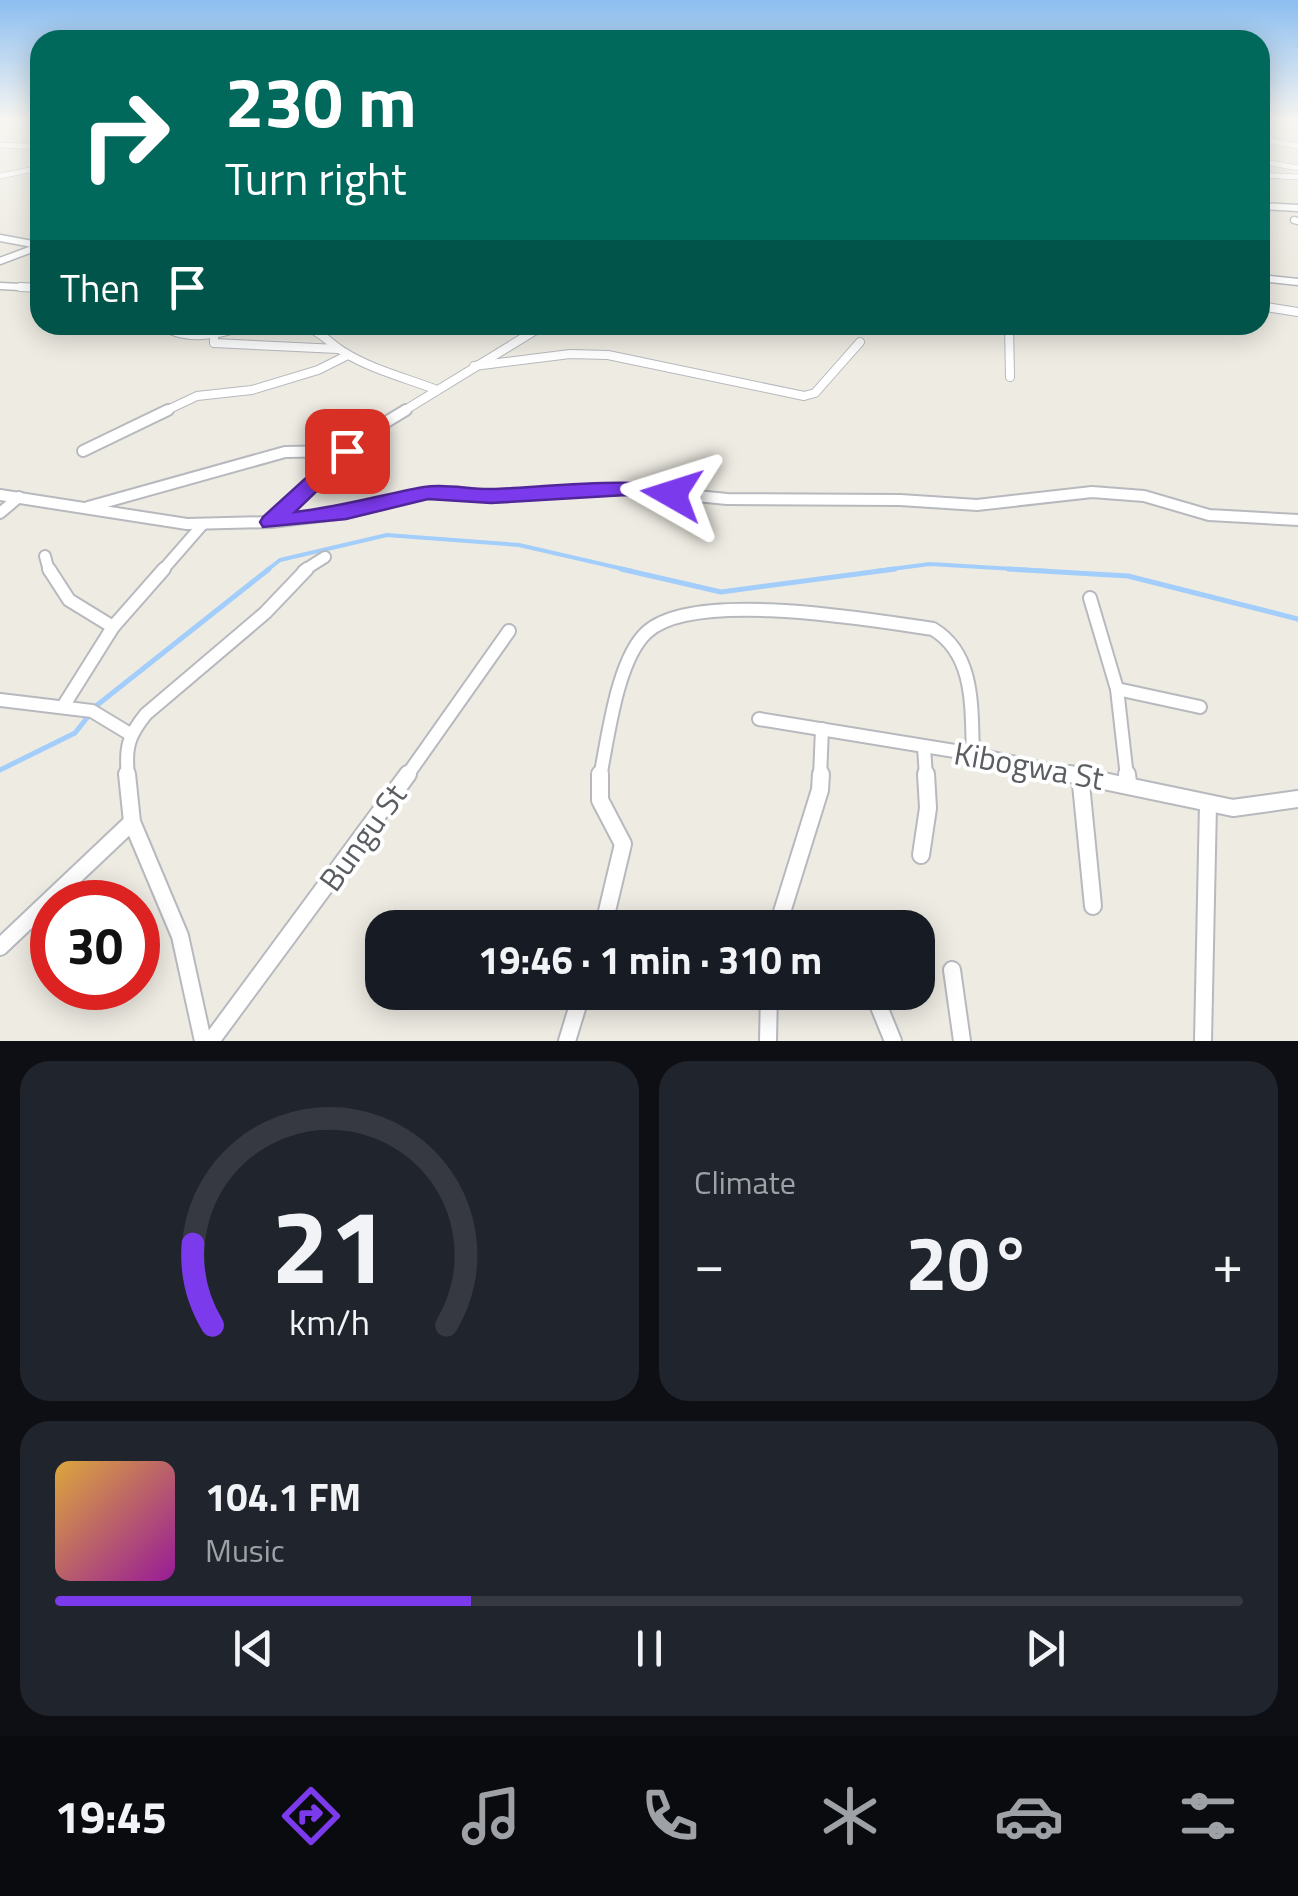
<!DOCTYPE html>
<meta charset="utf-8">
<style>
:root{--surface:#171b24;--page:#20242c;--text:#f1f3f6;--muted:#9ea1a6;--line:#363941;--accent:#7c3aed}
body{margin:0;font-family:"Titillium Web",sans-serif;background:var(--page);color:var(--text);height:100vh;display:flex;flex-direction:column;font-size:38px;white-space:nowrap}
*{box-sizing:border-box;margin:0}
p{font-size:32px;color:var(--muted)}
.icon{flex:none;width:55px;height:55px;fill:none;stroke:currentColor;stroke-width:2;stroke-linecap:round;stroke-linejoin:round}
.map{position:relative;height:1041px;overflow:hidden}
.drawer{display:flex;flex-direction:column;gap:20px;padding:20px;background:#0d0f14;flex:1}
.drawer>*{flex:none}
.hud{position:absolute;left:30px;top:30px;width:1240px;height:305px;border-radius:30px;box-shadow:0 5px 25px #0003;background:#00695c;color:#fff;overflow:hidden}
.speed{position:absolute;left:30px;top:880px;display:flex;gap:20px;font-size:50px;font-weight:700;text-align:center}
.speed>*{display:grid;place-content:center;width:130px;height:130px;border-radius:50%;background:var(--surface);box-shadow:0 5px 25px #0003;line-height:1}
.speed .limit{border:15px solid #d22;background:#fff;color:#111}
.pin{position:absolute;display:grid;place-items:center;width:85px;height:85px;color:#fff;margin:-42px;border-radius:20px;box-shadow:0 5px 15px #0006}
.me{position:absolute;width:110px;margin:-55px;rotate:276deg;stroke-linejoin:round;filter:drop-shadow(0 0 8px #0008)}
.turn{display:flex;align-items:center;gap:35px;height:210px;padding:0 30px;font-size:45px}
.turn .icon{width:130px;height:130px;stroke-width:2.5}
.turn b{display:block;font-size:70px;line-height:85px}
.then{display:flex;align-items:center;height:95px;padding:0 30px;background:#0003;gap:20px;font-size:38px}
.big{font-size:75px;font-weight:700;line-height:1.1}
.drawer .tile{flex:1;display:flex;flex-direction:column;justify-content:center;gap:15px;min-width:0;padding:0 35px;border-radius:30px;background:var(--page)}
.drawer .dial{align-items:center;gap:0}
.dial svg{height:260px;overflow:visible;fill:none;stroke:var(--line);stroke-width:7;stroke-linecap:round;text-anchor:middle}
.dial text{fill:var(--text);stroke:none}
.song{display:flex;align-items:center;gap:30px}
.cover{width:120px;height:120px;border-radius:15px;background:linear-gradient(135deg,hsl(40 70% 55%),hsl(300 70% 35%))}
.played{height:10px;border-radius:5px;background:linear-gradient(90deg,var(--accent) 35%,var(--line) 35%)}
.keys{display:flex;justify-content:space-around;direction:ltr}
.heat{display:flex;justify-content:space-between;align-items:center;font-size:55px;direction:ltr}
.drawer .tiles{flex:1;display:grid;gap:20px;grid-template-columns:1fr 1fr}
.tile:last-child{grid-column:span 2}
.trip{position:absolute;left:365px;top:910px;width:570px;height:100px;border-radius:30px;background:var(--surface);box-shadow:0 5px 25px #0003;font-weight:700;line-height:100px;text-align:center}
.menu{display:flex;height:160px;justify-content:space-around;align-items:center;background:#090b0e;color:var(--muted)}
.menu .icon{width:70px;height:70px}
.menu .on{color:var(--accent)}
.menu b{font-size:45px;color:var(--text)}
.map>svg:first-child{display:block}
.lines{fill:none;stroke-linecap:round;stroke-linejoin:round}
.stream-far1{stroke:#a3cefb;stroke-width:4}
.stream{stroke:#a3cefb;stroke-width:5}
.minor-far5-casing{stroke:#b7b9be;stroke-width:6}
.minor-far4-casing{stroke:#b7b9be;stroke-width:9}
.minor-far3-casing{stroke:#b7b9be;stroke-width:10}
.minor-far2-casing{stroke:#b7b9be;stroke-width:14}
.minor-far1-casing{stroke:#b7b9be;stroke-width:16}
.minor-casing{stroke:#b7b9be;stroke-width:20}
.minor-far5{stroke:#fff;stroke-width:5}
.minor-far4{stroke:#fff;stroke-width:6}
.minor-far3{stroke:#fff;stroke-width:8}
.minor-far2{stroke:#fff;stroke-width:10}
.minor-far1{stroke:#fff;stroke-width:12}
.minor{stroke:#fff;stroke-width:16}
.route{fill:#7c3aed;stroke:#51269a;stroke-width:2.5}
.labels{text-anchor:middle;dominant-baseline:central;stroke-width:8;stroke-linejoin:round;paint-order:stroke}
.near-street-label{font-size:32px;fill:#5a5d62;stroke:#fff}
</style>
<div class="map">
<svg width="1298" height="1041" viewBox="0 0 1298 1041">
<rect width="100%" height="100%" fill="#edebe2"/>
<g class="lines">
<!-- stream-far1 -->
<g class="stream-far1">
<path d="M266,571l14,-11 107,-25 132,10 113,26"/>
<path d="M876,571l54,-7 119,7"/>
</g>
<!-- stream -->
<g class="stream">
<path d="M621,569l100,23 174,-23"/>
<path d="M1008,569l120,7 170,43"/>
<path d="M96,706l173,-137"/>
<path d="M0,770l75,-37 15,-19"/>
</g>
<defs>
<g id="minor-far5">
<path d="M1260,139l38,7"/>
<path d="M0,145l40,2"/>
<path d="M1260,161l38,7"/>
<path d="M1260,175l38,2"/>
<path d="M0,176l40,-8"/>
</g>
<g id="minor-far4">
<path d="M1260,206l38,2"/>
<path d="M1294,220l4,1"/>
<path d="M0,238l38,7"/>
<path d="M0,261l40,-15"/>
<path d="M1260,278l38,4"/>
<path d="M0,286l40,2"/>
</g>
<g id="minor-far3">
<path d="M20,287l20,1"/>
<path d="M1260,306l38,6"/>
<path d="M159,325c29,16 57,11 87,0"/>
<path d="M304,325c20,9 23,16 38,26 28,18 64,27 95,39"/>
<path d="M1009,325l1,52"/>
<path d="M214,337v6l124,6"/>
<path d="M474,366l96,-12 38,1 196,41 11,-3 45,-51"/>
<path d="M163,412l34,-16 55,-6 66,-20 30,-15"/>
<path d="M402,412l142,-87"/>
</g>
<g id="minor-far2">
<path d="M83,451l85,-41"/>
<path d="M0,495l187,29 84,-2 75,-9 82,-20 63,3 135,-7 101,10 173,1 77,5 115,-13 52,4 65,19 89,5"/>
<path d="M88,507l197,-55 62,-1"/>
<path d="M0,513l19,-16"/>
<path d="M272,521l106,-94 28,-17"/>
<path d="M45,556l4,15"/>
<path d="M162,571l41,-47"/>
<path d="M303,571l22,-14"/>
</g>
<g id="minor-far1">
<path d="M49,569l20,31 44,27"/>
<path d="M1090,598l27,91 10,88"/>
<path d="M1117,689l83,18"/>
<path d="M0,700l92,11 38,23"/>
<path d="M64,705l49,-78 51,-58"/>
<path d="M759,719l214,35 109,23"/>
<path d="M924,747l2,30"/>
<path d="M128,777c-3,-29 0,-41 18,-63l119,-101 42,-44"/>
<path d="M406,777l103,-146"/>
<path d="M600,777c8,-39 17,-118 47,-145 47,-43 224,-12 286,-3 43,26 38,81 40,125"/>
<path d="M820,777l2,-48"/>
</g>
<g id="minor">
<path d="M127,774l5,48 48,114 23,105"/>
<path d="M600,774v26l23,44 -20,84"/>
<path d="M1070,774l163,34 65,-9"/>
<path d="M1080,774l13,132"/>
<path d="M1127,774l1,9"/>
<path d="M921,855l7,-47 -2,-34"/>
<path d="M777,928l43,-138 1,-16"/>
<path d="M0,947l132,-125"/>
<path d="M952,970l10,71"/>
<path d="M873,992l20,49"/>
<path d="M211,1041l197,-267"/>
<path d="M567,1041l15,-49"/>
<path d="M768,1041l1,-49"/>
<path d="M1203,1041l5,-237"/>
</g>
</defs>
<!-- minor-far5 casing -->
<use href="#minor-far5" class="minor-far5-casing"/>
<!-- minor-far4 casing -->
<use href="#minor-far4" class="minor-far4-casing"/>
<!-- minor-far3 casing -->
<use href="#minor-far3" class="minor-far3-casing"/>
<!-- minor-far2 casing -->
<use href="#minor-far2" class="minor-far2-casing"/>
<!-- minor-far1 casing -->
<use href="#minor-far1" class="minor-far1-casing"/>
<!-- minor casing -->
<use href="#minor" class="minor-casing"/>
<!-- minor-far5 -->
<use href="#minor-far5" class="minor-far5"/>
<!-- minor-far4 -->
<use href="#minor-far4" class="minor-far4"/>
<!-- minor-far3 -->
<use href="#minor-far3" class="minor-far3"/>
<!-- minor-far2 -->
<use href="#minor-far2" class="minor-far2"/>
<!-- minor-far1 -->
<use href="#minor-far1" class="minor-far1"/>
<!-- minor -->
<use href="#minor" class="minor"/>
</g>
<!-- sky -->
<linearGradient id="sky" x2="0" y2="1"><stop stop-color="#8cbef0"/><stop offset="0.45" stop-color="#f7f6f2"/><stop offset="1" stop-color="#f7f6f2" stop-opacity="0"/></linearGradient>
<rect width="1298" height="265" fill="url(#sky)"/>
<!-- route -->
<path class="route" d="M347,445l7,2v8l-59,57c44,-5 85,-17 129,-25 22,-4 47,3 69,2 36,0 168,-17 190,5l-11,7 -46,-6 -135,8 -63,-4 -82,20 -83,8 -3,-5 3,-5 77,-70z"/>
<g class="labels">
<!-- near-street labels -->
<g class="near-street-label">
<text transform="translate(1029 765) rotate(10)">Kibogwa St</text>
<text transform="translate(362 837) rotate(-54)">Bungu St</text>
</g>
</g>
</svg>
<div class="speed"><div class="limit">30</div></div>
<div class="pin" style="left:347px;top:451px;background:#d93025"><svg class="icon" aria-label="arrive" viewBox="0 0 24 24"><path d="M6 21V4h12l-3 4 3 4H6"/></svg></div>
<svg class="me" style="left:672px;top:494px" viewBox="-20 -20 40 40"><path d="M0-17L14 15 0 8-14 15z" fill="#7c3aed" stroke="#fff" stroke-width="4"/></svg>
<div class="trip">19:46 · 1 min · 310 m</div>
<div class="hud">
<div class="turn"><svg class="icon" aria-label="right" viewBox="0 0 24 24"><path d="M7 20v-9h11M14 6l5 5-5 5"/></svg><div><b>230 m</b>Turn right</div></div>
<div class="then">Then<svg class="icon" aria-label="arrive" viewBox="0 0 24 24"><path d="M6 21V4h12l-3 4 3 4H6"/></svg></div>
</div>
</div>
<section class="drawer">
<div class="tiles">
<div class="tile dial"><svg viewBox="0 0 100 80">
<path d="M14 69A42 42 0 1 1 86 69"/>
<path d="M14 69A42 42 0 0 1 8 44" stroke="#7c3aed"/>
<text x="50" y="56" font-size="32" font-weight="700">21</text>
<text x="50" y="72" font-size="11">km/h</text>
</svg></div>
<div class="tile"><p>Climate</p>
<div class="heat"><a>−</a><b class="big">20°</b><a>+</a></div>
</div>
<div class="tile">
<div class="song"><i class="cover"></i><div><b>104.1 FM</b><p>Music</p></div></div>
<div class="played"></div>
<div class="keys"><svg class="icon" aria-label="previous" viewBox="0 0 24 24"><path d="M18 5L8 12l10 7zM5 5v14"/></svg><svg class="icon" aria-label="pause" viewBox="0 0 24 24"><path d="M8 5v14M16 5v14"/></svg><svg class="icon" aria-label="next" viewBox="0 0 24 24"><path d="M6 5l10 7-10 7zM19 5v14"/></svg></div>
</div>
</div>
</section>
<nav class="menu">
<b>19:45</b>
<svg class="icon on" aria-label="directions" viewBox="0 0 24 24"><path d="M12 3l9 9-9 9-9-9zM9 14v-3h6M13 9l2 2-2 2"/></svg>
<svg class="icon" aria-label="music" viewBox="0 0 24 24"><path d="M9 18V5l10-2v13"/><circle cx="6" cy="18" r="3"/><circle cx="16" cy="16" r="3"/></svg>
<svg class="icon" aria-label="phone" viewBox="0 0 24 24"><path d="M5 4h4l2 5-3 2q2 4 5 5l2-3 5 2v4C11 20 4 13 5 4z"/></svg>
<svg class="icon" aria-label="climate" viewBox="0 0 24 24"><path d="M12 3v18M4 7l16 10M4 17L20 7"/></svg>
<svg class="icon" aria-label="car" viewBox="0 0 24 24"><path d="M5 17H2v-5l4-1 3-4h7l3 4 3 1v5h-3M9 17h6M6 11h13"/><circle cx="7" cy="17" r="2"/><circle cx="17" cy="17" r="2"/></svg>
<svg class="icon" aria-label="filters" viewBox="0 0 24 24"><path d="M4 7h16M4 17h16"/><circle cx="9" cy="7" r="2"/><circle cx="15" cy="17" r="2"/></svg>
</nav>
